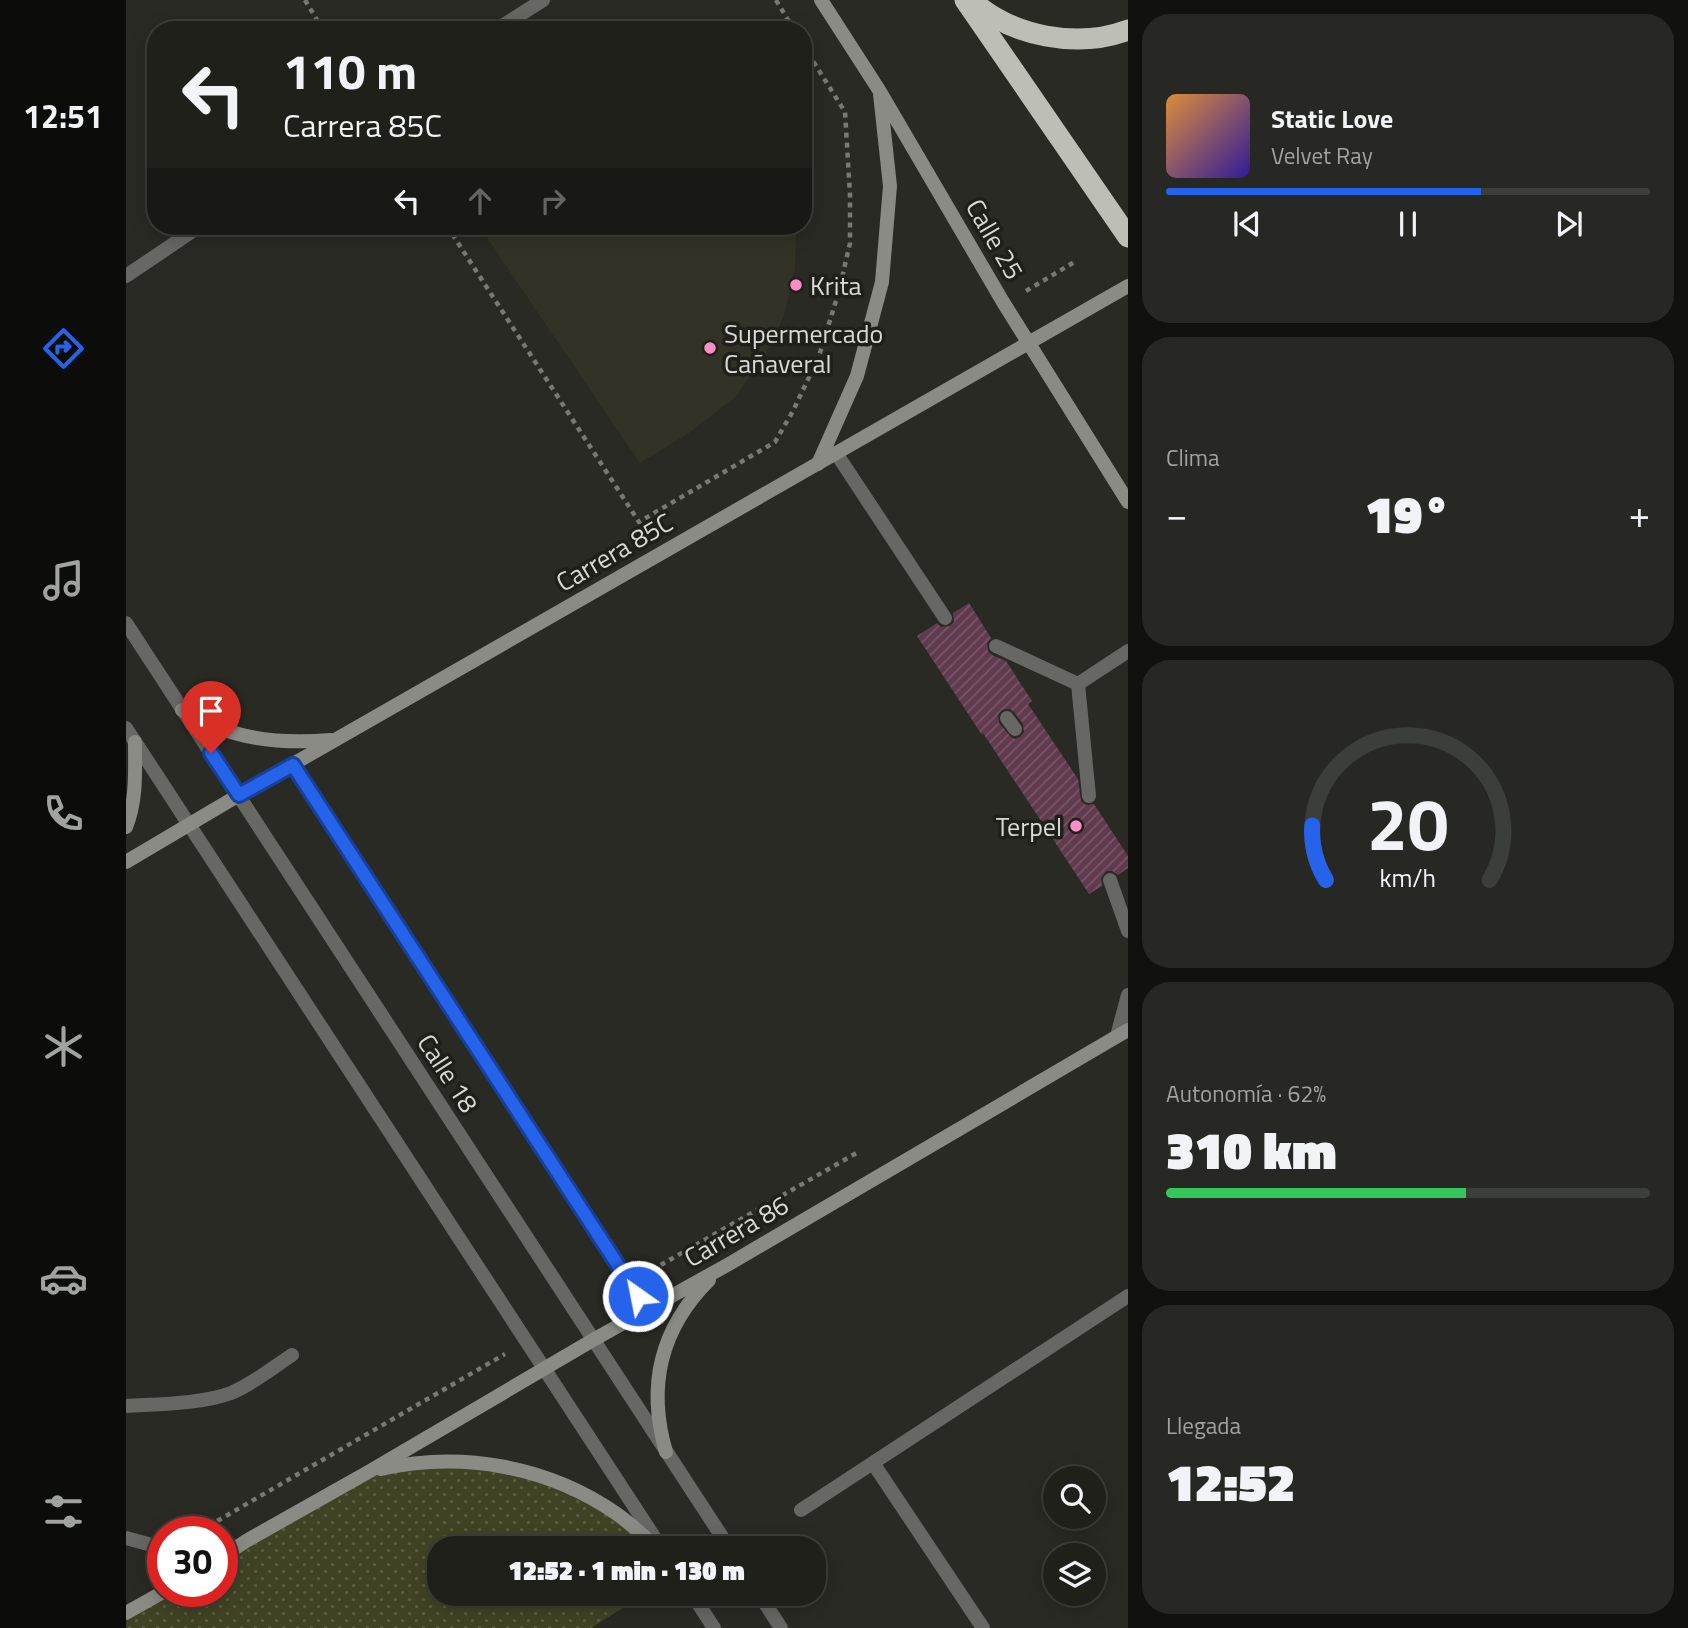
<!DOCTYPE html>
<html lang="es">
<meta charset="utf-8">
<style>
:root{--surface:#1f201a;--page:#272823;--text:#f1f3f6;--muted:#a1a3a2;--line:#3c3e39;--accent:#2563eb}
body{margin:0;font-family:"Titillium Web",sans-serif;background:var(--page);color:var(--text);height:100vh;display:flex;flex-direction:column;font-size:26px;white-space:nowrap}
*{box-sizing:border-box;margin:0}
p{font-size:23px;color:var(--muted)}
.icon{flex:none;width:38px;height:38px;fill:none;stroke:currentColor;stroke-width:2;stroke-linecap:round;stroke-linejoin:round}
.map{position:relative;flex:1;overflow:hidden}
.side{display:flex;flex-direction:column;gap:14px;padding:14px;background:#11120e;width:560px}
.side>*{flex:none}
.banner{position:absolute;left:21px;top:21px;width:665px;height:214px;border-radius:28px;box-shadow:0 4px 18px #0003,0 0 0 2px var(--line);background:#1f201a;color:var(--text);overflow:hidden}
.controls{position:absolute;left:917px;top:1466px;display:grid;gap:14px}
.controls a{display:grid;place-items:center;width:63px;height:63px;border-radius:50%;background:var(--surface);box-shadow:0 4px 18px #0003,0 0 0 2px var(--line);font-size:35px}
.speed{position:absolute;left:21px;top:1516px;display:flex;gap:14px;font-size:35px;font-weight:700;text-align:center}
.speed>*{display:grid;place-content:center;width:91px;height:91px;border-radius:50%;background:var(--surface);box-shadow:0 4px 18px #0003,0 0 0 2px var(--line);line-height:1}
.speed .limit{border:10px solid #d22;background:#fff;color:#111}
.pin{position:absolute;display:grid;place-items:center;width:60px;height:60px;color:#fff;margin:-72px -30px;border-radius:50% 50% 50% 0;rotate:-45deg;box-shadow:0 0 7px #0007}
.pin .icon{rotate:45deg}
.me{position:absolute;width:77px;margin:-38px;rotate:327deg;stroke-linejoin:round;filter:drop-shadow(0 0 5px #0008)}
.turn{display:flex;align-items:center;gap:24px;height:147px;padding:0 21px;font-size:32px}
.turn .icon{width:91px;height:91px;stroke-width:2.5}
.turn b{display:block;font-size:49px;line-height:60px}
.lanes{display:flex;align-items:center;height:66px;padding:0 21px;background:#0003;justify-content:center;gap:35px;direction:ltr}
.lanes .off{opacity:.35}
.big{font-size:52px;font-weight:800;line-height:1.1}
.side .tile{flex:1;display:flex;flex-direction:column;justify-content:center;gap:10px;min-width:0;padding:0 24px;border-radius:28px;background:var(--page)}
.side .dial{align-items:center;gap:0}
.dial svg{height:182px;overflow:visible;fill:none;stroke:var(--line);stroke-width:7;stroke-linecap:round;text-anchor:middle}
.dial text{fill:var(--text);stroke:none}
.song{display:flex;align-items:center;gap:21px}
.cover{width:84px;height:84px;border-radius:10px;background:linear-gradient(135deg,hsl(30 70% 55%),hsl(250 70% 35%))}
.played{height:7px;border-radius:4px;background:linear-gradient(90deg,var(--accent) 65%,var(--line) 65%)}
.keys{display:flex;justify-content:space-around;direction:ltr}
.heat{display:flex;justify-content:space-between;align-items:center;font-size:38px;direction:ltr}
.charge{height:10px;border-radius:5px;background:linear-gradient(90deg,#34c759 62%,var(--line) 0)}
.trip{position:absolute;left:301px;top:1536px;width:399px;height:70px;border-radius:28px;background:var(--surface);box-shadow:0 4px 18px #0003,0 0 0 2px var(--line);font-weight:800;line-height:70px;text-align:center}
main{display:flex;flex:1;min-height:0}
.tabs{display:flex;flex-direction:column;width:126px;justify-content:space-around;align-items:center;background:#0c0d0a;color:var(--muted)}
.tabs .icon{width:49px;height:49px}
.tabs .selected{color:var(--accent)}
.tabs b{font-size:32px;color:var(--text)}
.map>svg:first-child{display:block}
.built{fill:#323326}
.grass{fill:url(#grass-dots)}
.building{fill:url(#building-hatch);fill-rule:evenodd}
.lines{fill:none;stroke-linecap:round;stroke-linejoin:round}
.path{stroke:#797974;stroke-width:4.5;stroke-dasharray:5 5;stroke-linecap:butt}
.lane{stroke:#676864;stroke-width:14}
.street{stroke:#676864;stroke-width:14}
.secondary{stroke:#8a8b85;stroke-width:14}
.highway{stroke:#bdbfb6;stroke-width:21}
.route-casing{stroke:#184099;stroke-width:18}
.route{stroke:#2563eb;stroke-width:12}
.poi-dot{fill:#fa8fc7;stroke:#1f201a;stroke-width:2.5}
.labels{text-anchor:middle;dominant-baseline:central;stroke-width:7;stroke-linejoin:round;paint-order:stroke}
.street-label{font-size:26px;fill:#d9d9d5;stroke:#1f201a}
.poi-label{font-size:26px;fill:#d9d9d5;stroke:#1f201a;text-anchor:start}
</style>
<main>
<nav class="tabs">
<b>12:51</b>
<svg class="icon selected" aria-label="directions" viewBox="0 0 24 24"><path d="M12 3l9 9-9 9-9-9zM9 14v-3h6M13 9l2 2-2 2"/></svg>
<svg class="icon" aria-label="music" viewBox="0 0 24 24"><path d="M9 18V5l10-2v13"/><circle cx="6" cy="18" r="3"/><circle cx="16" cy="16" r="3"/></svg>
<svg class="icon" aria-label="phone" viewBox="0 0 24 24"><path d="M5 4h4l2 5-3 2q2 4 5 5l2-3 5 2v4C11 20 4 13 5 4z"/></svg>
<svg class="icon" aria-label="climate" viewBox="0 0 24 24"><path d="M12 3v18M4 7l16 10M4 17L20 7"/></svg>
<svg class="icon" aria-label="car" viewBox="0 0 24 24"><path d="M5 17H2v-5l4-1 3-4h7l3 4 3 1v5h-3M9 17h6M6 11h13"/><circle cx="7" cy="17" r="2"/><circle cx="17" cy="17" r="2"/></svg>
<svg class="icon" aria-label="filters" viewBox="0 0 24 24"><path d="M4 7h16M4 17h16"/><circle cx="9" cy="7" r="2"/><circle cx="15" cy="17" r="2"/></svg>
</nav>
<div class="map">
<svg width="1002" height="1628" viewBox="0 0 1002 1628">
<defs>
<pattern id="grass-dots" width="8" height="8" patternUnits="userSpaceOnUse" patternTransform="scale(1.75)"><rect width="8" height="8" fill="#404323"/><path d="M2 2h.1M6 6h.1" fill="none" stroke="#5b5e42" stroke-width="1.8" stroke-linecap="round"/></pattern>
<pattern id="building-hatch" width="6" height="6" patternUnits="userSpaceOnUse" patternTransform="scale(1.75)"><rect width="6" height="6" fill="#613a4e"/><path d="M-1 1l2-2M0 6l6-6M5 7l2-2" fill="none" stroke="#775667"/></pattern>
</defs>
<rect width="100%" height="100%" fill="#292a23"/>
<!-- built -->
<path class="built" d="M353,226h317l-1,42 -11,48 -21,43 -29,39 -45,35 -49,30z"/>
<!-- grass -->
<path class="grass" d="M329,1461l112,25 91,63h-219v45h206l-54,34h-465v-15l39,-22h57v-34l148,-86z"/>
<!-- building -->
<path class="building" d="M843,603l22,35 -4,5 1,8 4,4 14,6 26,40 -4,3 50,75 3,22 5,4 8,-1 34,52v12l-10,7 -6,-4h-6l-5,7 1,8 -13,8 -106,-161 -1,2 -65,-99 20,-13 4,4 9,-1 4,-4 -1,-9zM879,709h5l4,3 9,12 1,8 -4,5 -5,2 -4,-2 -12,-14 -1,-8 3,-4z"/>
<g class="lines">
<!-- path -->
<g class="path">
<path d="M179,0l18,30"/>
<path d="M650,0l18,30"/>
<path d="M321,226l192,296 136,-80 18,-31 26,-55 20,-65 11,-48v-48l-5,-83 -42,-67"/>
<path d="M900,291l50,-30"/>
<path d="M526,1270l208,-119"/>
<path d="M74,1531l305,-177"/>
<path d="M66,1600l16,-9"/>
</g>
<!-- lane -->
<g class="lane">
<path d="M710,453l109,165"/>
<path d="M870,646l82,38 11,112"/>
<path d="M952,684l50,-33"/>
<path d="M881,718l8,11"/>
<path d="M984,880l18,51"/>
<path d="M991,1036l11,-41"/>
<path d="M0,1406c31,-2 76,-2 105,-13 22,-9 41,-25 61,-38"/>
<path d="M747,1463l110,165"/>
<path d="M675,1510l327,-214"/>
<path d="M0,1538l37,10"/>
</g>
<!-- street -->
<g class="street">
<path d="M370,30l47,-30"/>
<path d="M0,276l74,-50"/>
<path d="M0,623l604,926"/>
<path d="M0,728l536,821"/>
<path d="M167,765l354,545"/>
<path d="M566,1594l22,34"/>
<path d="M633,1594l22,34"/>
</g>
<!-- secondary -->
<g class="secondary">
<path d="M695,0l58,90 124,212 125,200"/>
<path d="M692,464l39,-88 25,-94 8,-96 -10,-92"/>
<path d="M56,710c12,5 23,12 35,17 36,15 76,16 114,13"/>
<path d="M0,827c11,-27 9,-57 9,-85"/>
<path d="M0,862l113,-67 889,-509"/>
<path d="M540,1452c-19,-65 -6,-123 43,-172"/>
<path d="M255,1469c81,-18 167,-3 236,45 14,10 28,23 41,35"/>
<path d="M96,1557l24,-16 124,-70 223,-131 136,-76 399,-234"/>
<path d="M0,1613l39,-22"/>
</g>
<!-- highway -->
<g class="highway">
<path d="M839,0l163,237"/>
<path d="M845,0c41,37 106,49 157,30"/>
</g>
</g>
<g class="lines">
<defs>
<path id="route" d="M85,753l28,42 54,-30 345,531"/>
</defs>
<!-- route casing -->
<use href="#route" class="route-casing"/>
<!-- route -->
<use href="#route" class="route"/>
</g>
<!-- markers -->
<g class="poi-dot">
<circle cx="670" cy="285" r="7"/>
<circle cx="584" cy="348" r="7"/>
<circle cx="950" cy="826" r="7"/>
</g>
<g class="labels">
<!-- street labels -->
<g class="street-label">
<text transform="translate(869 239) rotate(60)">Calle 25</text>
<text transform="translate(488 552) rotate(-30)">Carrera 85C</text>
<text transform="translate(322 1073) rotate(57)">Calle 18</text>
<text transform="translate(610 1231) rotate(-30)">Carrera 86</text>
</g>
<!-- poi labels -->
<g class="poi-label">
<text x="684" y="285">Krita</text>
<text x="598" y="333">Supermercado<tspan x="598" dy="30">Cañaveral</tspan></text>
<text x="936" y="826" text-anchor="end">Terpel</text>
</g>
</g>
</svg>
<div class="controls">
<a><svg class="icon" aria-label="search" viewBox="0 0 24 24"><circle cx="10" cy="10" r="6"/><path d="M15 15l6 6"/></svg></a>
<a><svg class="icon" aria-label="layers" viewBox="0 0 24 24"><path d="M12 4l9 5-9 5-9-5zM3 14l9 5 9-5"/></svg></a>
</div>
<div class="speed"><div class="limit">30</div></div>
<div class="pin" style="left:85px;top:753px;background:#d93025"><svg class="icon" aria-label="arrive" viewBox="0 0 24 24"><path d="M6 21V4h12l-3 4 3 4H6"/></svg></div>
<svg class="me" style="left:512px;top:1296px" viewBox="-20 -20 40 40"><circle r="17" fill="#2563eb" stroke="#fff" stroke-width="3"/><path d="M0-11L8 9 0 5-8 9z" fill="#fff"/></svg>
<div class="trip">12:52 · 1 min · 130 m</div>
<div class="banner">
<div class="turn"><svg class="icon" aria-label="left" viewBox="0 0 24 24"><path d="M17 20v-9H6M10 6l-5 5 5 5"/></svg><div><b>110 m</b>Carrera 85C</div></div>
<div class="lanes"><svg class="icon" aria-label="left" viewBox="0 0 24 24"><path d="M17 20v-9H6M10 6l-5 5 5 5"/></svg><svg class="icon off" aria-label="ahead" viewBox="0 0 24 24"><path d="M12 20V5M6 11l6-6 6 6"/></svg><svg class="icon off" aria-label="right" viewBox="0 0 24 24"><path d="M7 20v-9h11M14 6l5 5-5 5"/></svg></div>
</div>
</div>
<section class="side">
<div class="tile">
<div class="song"><i class="cover"></i><div><b>Static Love</b><p>Velvet Ray</p></div></div>
<div class="played"></div>
<div class="keys"><svg class="icon" aria-label="previous" viewBox="0 0 24 24"><path d="M18 5L8 12l10 7zM5 5v14"/></svg><svg class="icon" aria-label="pause" viewBox="0 0 24 24"><path d="M8 5v14M16 5v14"/></svg><svg class="icon" aria-label="next" viewBox="0 0 24 24"><path d="M6 5l10 7-10 7zM19 5v14"/></svg></div>
</div>
<div class="tile"><p>Clima</p>
<div class="heat"><a>−</a><b class="big">19°</b><a>+</a></div>
</div>
<div class="tile dial"><svg viewBox="0 0 100 80">
<path d="M14 69A42 42 0 1 1 86 69"/>
<path d="M14 69A42 42 0 0 1 8 45" stroke="#2563eb"/>
<text x="50" y="56" font-size="32" font-weight="700">20</text>
<text x="50" y="72" font-size="11">km/h</text>
</svg></div>
<div class="tile"><p>Autonomía · 62%</p><b class="big">310 km</b><div class="charge"></div></div>
<div class="tile"><p>Llegada</p><b class="big">12:52</b></div>
</section>
</main>
